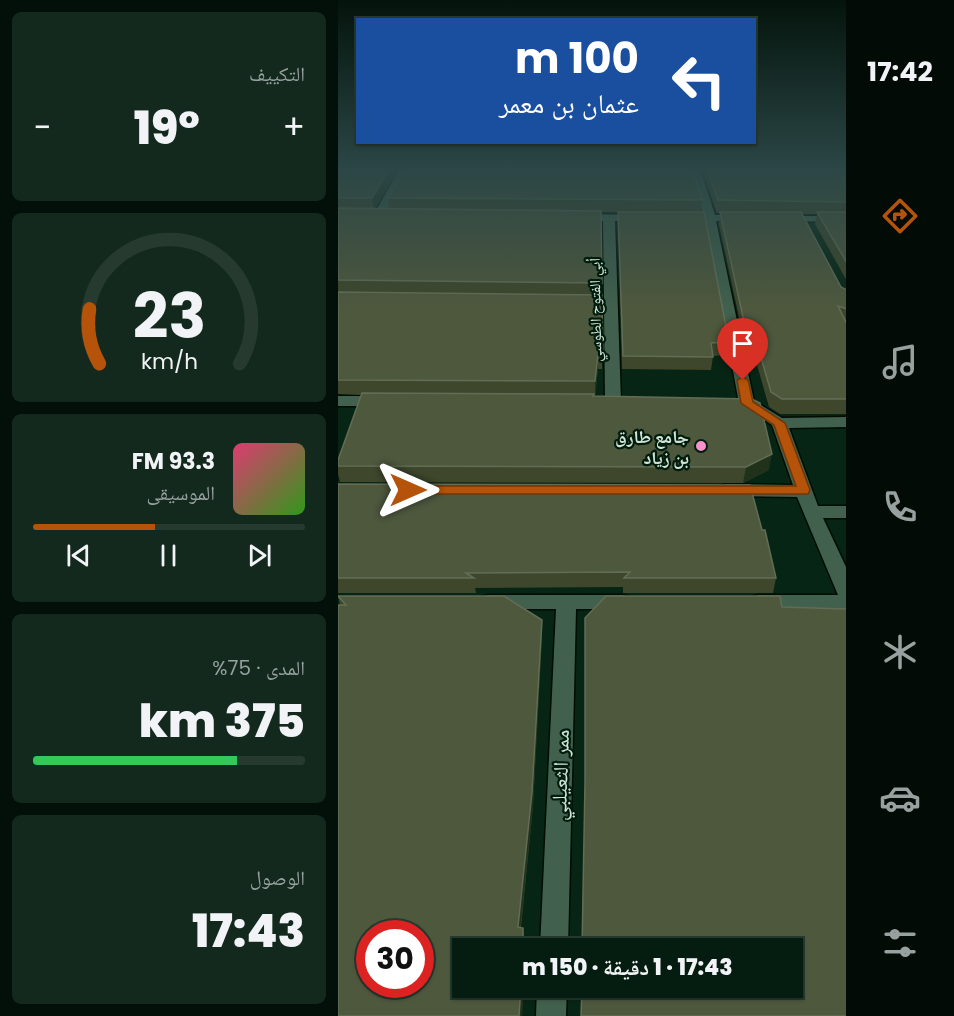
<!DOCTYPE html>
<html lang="ar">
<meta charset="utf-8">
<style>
:root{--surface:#051c10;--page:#13291e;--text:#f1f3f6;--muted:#97a19f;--line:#263a30;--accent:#b45309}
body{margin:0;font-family:Poppins,"Noto Naskh Arabic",sans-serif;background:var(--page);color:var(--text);direction:rtl;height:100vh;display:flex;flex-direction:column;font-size:22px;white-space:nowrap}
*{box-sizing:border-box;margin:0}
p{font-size:20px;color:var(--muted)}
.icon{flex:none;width:33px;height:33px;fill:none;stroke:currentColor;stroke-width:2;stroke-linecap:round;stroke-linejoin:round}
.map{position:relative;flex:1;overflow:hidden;direction:ltr}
.sheet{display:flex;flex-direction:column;gap:12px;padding:12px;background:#030f09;width:338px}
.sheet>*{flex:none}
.top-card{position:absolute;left:18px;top:18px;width:400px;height:126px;border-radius:0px;box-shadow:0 2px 4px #0004,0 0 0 2px var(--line);direction:rtl;background:#1a4fa0;color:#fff;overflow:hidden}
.speed{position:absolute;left:18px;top:920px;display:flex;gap:12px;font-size:30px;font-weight:700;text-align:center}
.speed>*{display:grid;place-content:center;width:78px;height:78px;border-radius:50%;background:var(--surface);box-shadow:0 2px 4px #0004,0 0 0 2px var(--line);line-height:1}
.speed .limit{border:9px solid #d22;background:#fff;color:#111}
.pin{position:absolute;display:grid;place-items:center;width:51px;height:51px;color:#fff;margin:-62px -26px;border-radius:50% 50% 50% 0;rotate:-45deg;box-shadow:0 0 6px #0007}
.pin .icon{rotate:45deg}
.me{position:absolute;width:66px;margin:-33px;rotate:90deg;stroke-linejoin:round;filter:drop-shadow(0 0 4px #0008)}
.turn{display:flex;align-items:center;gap:21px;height:126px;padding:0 18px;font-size:27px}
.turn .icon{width:78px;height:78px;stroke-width:2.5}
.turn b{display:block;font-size:42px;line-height:51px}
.big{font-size:45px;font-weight:800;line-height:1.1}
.sheet .card{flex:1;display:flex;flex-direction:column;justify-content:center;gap:9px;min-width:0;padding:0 21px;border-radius:9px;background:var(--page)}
.sheet .dial{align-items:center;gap:0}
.dial svg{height:156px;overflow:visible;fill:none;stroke:var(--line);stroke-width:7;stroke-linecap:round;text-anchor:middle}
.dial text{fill:var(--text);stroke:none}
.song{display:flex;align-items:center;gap:18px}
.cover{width:72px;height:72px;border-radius:9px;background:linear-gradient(135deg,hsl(340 70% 55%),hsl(110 70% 35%))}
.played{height:6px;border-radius:3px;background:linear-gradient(90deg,var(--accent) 45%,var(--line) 45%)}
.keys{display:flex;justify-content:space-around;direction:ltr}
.heat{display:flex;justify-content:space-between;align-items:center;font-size:33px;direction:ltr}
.charge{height:9px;border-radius:4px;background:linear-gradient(90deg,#34c759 75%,var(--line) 0)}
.trip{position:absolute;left:114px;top:938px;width:351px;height:60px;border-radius:0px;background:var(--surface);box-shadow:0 2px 4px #0004,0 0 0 2px var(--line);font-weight:800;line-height:60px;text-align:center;direction:rtl}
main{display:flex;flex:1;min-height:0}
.menu{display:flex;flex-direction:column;width:108px;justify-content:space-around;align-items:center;background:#020b06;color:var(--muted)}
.menu .icon{width:42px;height:42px}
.menu .on{color:var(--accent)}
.menu b{font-size:27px;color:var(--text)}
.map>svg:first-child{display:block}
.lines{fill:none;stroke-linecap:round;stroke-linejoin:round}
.street-casing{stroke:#000d04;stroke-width:3}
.street{fill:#41604d;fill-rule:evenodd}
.wall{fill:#3e472b}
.shaded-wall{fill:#21321a}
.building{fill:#4e583d;stroke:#626d56;stroke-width:1.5;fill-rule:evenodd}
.route{fill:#b45309;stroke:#753606;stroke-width:1.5}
.poi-dot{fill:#f890cb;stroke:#001c0c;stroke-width:2}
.labels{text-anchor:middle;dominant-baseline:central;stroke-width:4.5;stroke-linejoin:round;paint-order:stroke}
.far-street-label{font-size:15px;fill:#d1e3d7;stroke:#001c0c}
.poi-label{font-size:18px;font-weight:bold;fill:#d1e3d7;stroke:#001c0c;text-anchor:end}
.near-street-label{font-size:21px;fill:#d1e3d7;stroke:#001c0c}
</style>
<main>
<nav class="menu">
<b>17:42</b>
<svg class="icon on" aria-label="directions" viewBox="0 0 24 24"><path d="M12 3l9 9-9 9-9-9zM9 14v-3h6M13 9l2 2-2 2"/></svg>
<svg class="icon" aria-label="music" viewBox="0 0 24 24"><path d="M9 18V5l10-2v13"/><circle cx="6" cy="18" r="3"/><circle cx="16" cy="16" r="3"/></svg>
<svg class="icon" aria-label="phone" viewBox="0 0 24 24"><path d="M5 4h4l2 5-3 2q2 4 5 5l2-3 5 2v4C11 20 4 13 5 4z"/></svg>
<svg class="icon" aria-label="climate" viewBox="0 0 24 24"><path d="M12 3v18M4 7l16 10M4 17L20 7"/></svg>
<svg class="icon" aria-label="car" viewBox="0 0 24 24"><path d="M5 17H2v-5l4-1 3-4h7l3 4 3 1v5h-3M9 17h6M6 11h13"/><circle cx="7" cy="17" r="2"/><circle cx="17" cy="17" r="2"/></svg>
<svg class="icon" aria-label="filters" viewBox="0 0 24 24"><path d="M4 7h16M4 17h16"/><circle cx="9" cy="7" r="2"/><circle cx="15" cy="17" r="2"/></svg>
</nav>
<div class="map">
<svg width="509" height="1016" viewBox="0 0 509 1016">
<rect width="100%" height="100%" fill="#072515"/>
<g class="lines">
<defs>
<g id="street">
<path d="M62,168h10l-27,50h-8l-2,-2z"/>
<path d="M352,168h10l15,47h28l6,3 -6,3h-27l38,180 28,17 65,-1v10l-58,1 29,78h29v12h-24l24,51v40h-89l-7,-2 -3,-5 3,-5 7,-2h80l-41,-98 -70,-1 -6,-2 -3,-4 3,-4 6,-2 66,1 -21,-60 -33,-22 -34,-182h-25l-6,-3 6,-3h23z"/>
<path d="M240,214l63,1 6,3 -6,3h-26l6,181 -8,5 -8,-5 -1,-95h-24l-7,-4 7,-4h24l-1,-78 -29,-2 -2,-2z"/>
<path d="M441,216h68v6l-72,-1v-4z"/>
<path d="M0,396h44l8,5 -8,5h-44z"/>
<path d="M150,595h135l7,2 3,5 -3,5 -7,2h-47l-8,339h-28l16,-339h-68l-7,-2 -3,-5 3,-5z"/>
<path d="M199,987h30l-1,29h-30z"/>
</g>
</defs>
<!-- street casing -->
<use href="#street" class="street-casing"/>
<!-- street -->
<use href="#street" class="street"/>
</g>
<!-- wall -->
<g class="wall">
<path d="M0,168h61l-24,40 14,1 -1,-11 314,2 -1,12 28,130 -1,13 -15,1 -2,14 -89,-1 -4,-157h-17l1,157h-4l-3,27h-1l175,74 -26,13 -403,-1 -2,-8v-14l23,-65 -23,-1z"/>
<path d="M363,168h146v113l-32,-57 2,-10h-15l39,73 6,3v124h-67l-11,-7 -14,-49 -3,-3h-5l-28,-131 1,-11h-3z"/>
<path d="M0,484l438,94 -3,15h-150v-6l-148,1 1,5h-138z"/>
<path d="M0,596l204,24v15l-9,171 -12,121 4,14v7h-63l61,39 -1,29h-184l2,-411z"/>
</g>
<!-- shaded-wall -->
<g class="shaded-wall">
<path d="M52,168h9l-25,43 -2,-13z"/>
<path d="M260,354v15l-3,27v-15z"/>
<path d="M434,454l-3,16 -26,13 3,-16z"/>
<path d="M204,620v15l-9,171 -14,134 -1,-13z"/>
<path d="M185,928l2,13v7h-2z"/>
<path d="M183,987h2l-1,29h-3z"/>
</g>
<!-- building -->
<g class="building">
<path d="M0,168h52l-18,30h-34z"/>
<path d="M67,168h287l10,32 -314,-2z"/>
<path d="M368,168h141v34l-129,-2z"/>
<path d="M0,208l263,3 1,72 -264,-3z"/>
<path d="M280,212h86l25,130 -18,1 2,14 -90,-1z"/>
<path d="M382,212h81l40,75 6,3v19l-9,-3 9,18v75h-65l-11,-7 -14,-48 -3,-4h-6z"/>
<path d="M479,212h30v51z"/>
<path d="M0,292l264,3 1,59h-5l-3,27 -257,-1z"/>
<path d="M24,393l232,1 -1,2 159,3 8,4 12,51 -26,13 -408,-1v-6z"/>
<path d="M0,484l412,1 12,45h3l11,48h-152l6,-6 -164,1 8,5h-136z"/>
<path d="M0,596h166l38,24 -10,172 -14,135 5,1v20h-61v39h59l-2,29h-181v-411h8zM32,933h50v51h-50z"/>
<path d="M268,596h174l2,11 65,2v407h-266l1,-29h210v-39h-210l3,-166v-164z"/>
</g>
<!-- sky -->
<linearGradient id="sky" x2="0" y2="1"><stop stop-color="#04140c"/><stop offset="0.54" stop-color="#2b4646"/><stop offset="1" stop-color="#2b4646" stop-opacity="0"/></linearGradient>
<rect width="509" height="310" fill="url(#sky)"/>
<!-- route -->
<path class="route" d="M405,377l5,3 5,22 32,21 25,67 -2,4h-400l-7,-4 7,-4h388l-22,-61 -33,-22 -4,-23z"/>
<!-- markers -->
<circle class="poi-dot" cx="363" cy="446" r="6"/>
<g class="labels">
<!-- far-street labels -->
<g class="far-street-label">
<text transform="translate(257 310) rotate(-91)">أبي الفتوح الطوسي</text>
</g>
<!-- poi labels -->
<g class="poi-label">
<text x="351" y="436">جامع طارق<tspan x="351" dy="21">بن زياد</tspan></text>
</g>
<!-- near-street labels -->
<g class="near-street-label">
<text transform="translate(222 775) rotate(-88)">ممر الثعيلبي</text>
</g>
</g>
</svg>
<div class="speed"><div class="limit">30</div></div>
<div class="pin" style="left:405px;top:380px;background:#d93025"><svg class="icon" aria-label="arrive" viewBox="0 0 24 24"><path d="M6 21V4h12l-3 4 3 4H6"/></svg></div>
<svg class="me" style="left:70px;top:490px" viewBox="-20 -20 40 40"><path d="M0-17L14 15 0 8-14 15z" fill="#b45309" stroke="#fff" stroke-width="4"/></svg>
<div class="trip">17:43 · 1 دقيقة · 150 m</div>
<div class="top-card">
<div class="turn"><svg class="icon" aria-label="left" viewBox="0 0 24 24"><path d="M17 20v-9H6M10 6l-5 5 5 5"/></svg><div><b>100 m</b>عثمان بن معمر</div></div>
</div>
</div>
<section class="sheet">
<div class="card"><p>التكييف</p>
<div class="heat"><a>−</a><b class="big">19°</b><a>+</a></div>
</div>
<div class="card dial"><svg viewBox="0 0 100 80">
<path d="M14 69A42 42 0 1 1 86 69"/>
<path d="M14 69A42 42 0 0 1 9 41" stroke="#b45309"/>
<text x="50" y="56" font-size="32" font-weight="700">23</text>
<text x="50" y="72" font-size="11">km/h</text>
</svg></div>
<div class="card">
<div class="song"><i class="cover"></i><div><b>93.3 FM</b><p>الموسيقى</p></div></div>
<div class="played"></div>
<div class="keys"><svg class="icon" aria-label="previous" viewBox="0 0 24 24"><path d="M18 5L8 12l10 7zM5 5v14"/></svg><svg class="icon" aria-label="pause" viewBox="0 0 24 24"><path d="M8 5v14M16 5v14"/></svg><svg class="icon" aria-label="next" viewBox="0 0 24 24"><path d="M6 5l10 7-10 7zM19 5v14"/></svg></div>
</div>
<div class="card"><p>المدى · 75%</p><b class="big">375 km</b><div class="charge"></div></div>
<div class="card"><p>الوصول</p><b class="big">17:43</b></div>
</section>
</main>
